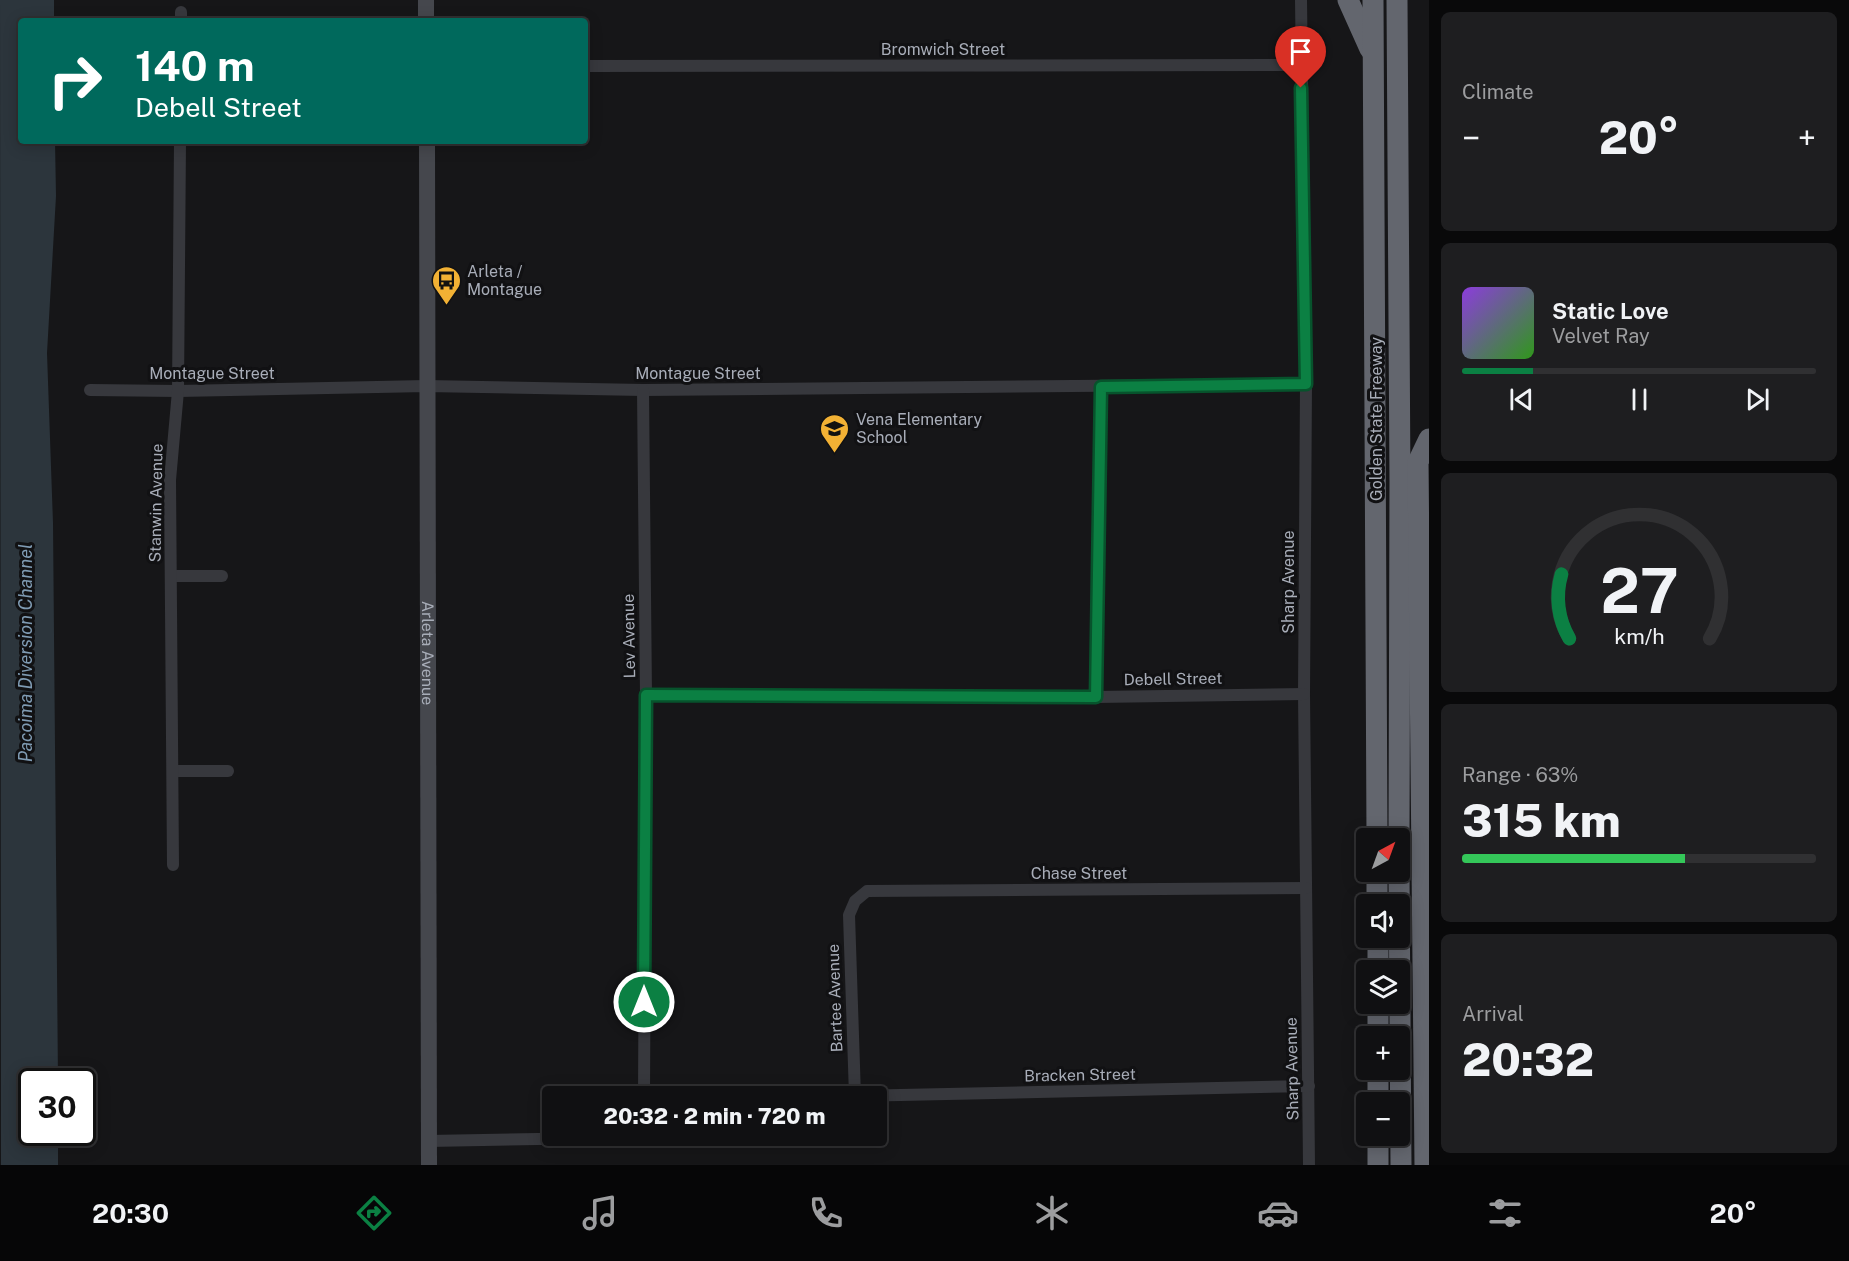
<!DOCTYPE html>
<meta charset="utf-8">
<style>
:root{--surface:#101012;--page:#1e1e20;--text:#f1f3f6;--muted:#9c9d9f;--line:#303032;--accent:#0b8043}
body{margin:0;font-family:"Public Sans",sans-serif;background:var(--page);color:var(--text);height:100vh;display:flex;flex-direction:column;font-size:22px;white-space:nowrap}
*{box-sizing:border-box;margin:0}
p{font-size:20px;color:var(--muted)}
.icon{flex:none;width:33px;height:33px;fill:none;stroke:currentColor;stroke-width:2;stroke-linecap:round;stroke-linejoin:round}
.map{position:relative;flex:1;overflow:hidden}
.details{display:flex;flex-direction:column;gap:12px;padding:12px;background:#09090a;width:420px}
.details>*{flex:none}
.guide{position:absolute;left:18px;top:18px;width:570px;height:126px;border-radius:6px;box-shadow:0 3px 15px #0003,0 0 0 2px var(--line);background:#00695c;color:#fff;overflow:hidden}
.needle{width:39px;rotate:41deg}
.controls{position:absolute;left:1356px;top:828px;display:grid;gap:12px}
.controls a{display:grid;place-items:center;width:54px;height:54px;border-radius:6px;background:var(--surface);box-shadow:0 3px 15px #0003,0 0 0 2px var(--line);font-size:30px}
.speed{position:absolute;left:18px;top:1068px;display:flex;gap:12px;font-size:30px;font-weight:700;text-align:center}
.speed>*{display:grid;place-content:center;width:78px;height:78px;border-radius:50%;background:var(--surface);box-shadow:0 3px 15px #0003,0 0 0 2px var(--line);line-height:1}
.speed .limit{border:3px solid #111;border-radius:9px;background:#fff;color:#111}
.pin{position:absolute;display:grid;place-items:center;width:51px;height:51px;color:#fff;margin:-62px -26px;border-radius:50% 50% 50% 0;rotate:-45deg;box-shadow:0 0 6px #0007}
.pin .icon{rotate:45deg}
.me{position:absolute;width:66px;margin:-33px;rotate:0deg;stroke-linejoin:round;filter:drop-shadow(0 0 4px #0008)}
.turn{display:flex;align-items:center;gap:21px;height:126px;padding:0 18px;font-size:27px}
.turn .icon{width:78px;height:78px;stroke-width:2.5}
.turn b{display:block;font-size:42px;line-height:51px}
.big{font-size:45px;font-weight:800;line-height:1.1}
.details .card{flex:1;display:flex;flex-direction:column;justify-content:center;gap:9px;min-width:0;padding:0 21px;border-radius:9px;background:var(--page)}
.details .dial{align-items:center;gap:0}
.dial svg{height:156px;overflow:visible;fill:none;stroke:var(--line);stroke-width:7;stroke-linecap:round;text-anchor:middle}
.dial text{fill:var(--text);stroke:none}
.song{display:flex;align-items:center;gap:18px}
.cover{width:72px;height:72px;border-radius:9px;background:linear-gradient(135deg,hsl(270 70% 55%),hsl(110 70% 35%))}
.played{height:6px;border-radius:3px;background:linear-gradient(90deg,var(--accent) 20%,var(--line) 20%)}
.keys{display:flex;justify-content:space-around;direction:ltr}
.heat{display:flex;justify-content:space-between;align-items:center;font-size:33px;direction:ltr}
.charge{height:9px;border-radius:4px;background:linear-gradient(90deg,#34c759 63%,var(--line) 0)}
.trip{position:absolute;left:542px;top:1086px;width:345px;height:60px;border-radius:6px;background:var(--surface);box-shadow:0 3px 15px #0003,0 0 0 2px var(--line);font-weight:800;line-height:60px;text-align:center}
.tabs{display:flex;height:96px;justify-content:space-around;align-items:center;background:#060607;color:var(--muted)}
.tabs .icon{width:42px;height:42px}
.tabs .active{color:var(--accent)}
.tabs b{font-size:27px;color:var(--text)}
main{display:flex;flex:1;min-height:0}
.map>svg:first-child{display:block}
.water{fill:#2c353c}
.lines{fill:none;stroke-linecap:round;stroke-linejoin:round}
.minor{stroke:#37383d;stroke-width:12}
.secondary{stroke:#45474d;stroke-width:16}
.motorway{stroke:#63666e;stroke-width:21}
.route-casing{stroke:#07532c;stroke-width:15}
.route{stroke:#0b8043;stroke-width:10}
.labels{text-anchor:middle;dominant-baseline:central;stroke-width:6;stroke-linejoin:round;paint-order:stroke}
.street-label{font-size:16px;fill:#a8adb8;stroke:#111113}
.poi-label{font-size:16px;fill:#a8adb8;stroke:#111113;text-anchor:start}
.water-label{font-size:18px;font-style:italic;fill:#7f9bb3;stroke:#111113}
</style>
<main>
<div class="map">
<svg width="1429" height="1165" viewBox="0 0 1429 1165">
<rect width="100%" height="100%" fill="#161618"/>
<!-- water -->
<path class="water" d="M0,0h54v21h-33v120h34l1,55 -9,157 6,170 5,558 -26,1v50l26,1v32h-57z"/>
<g class="lines">
<!-- minor -->
<g class="minor">
<path d="M1301,0l5,384 -2,310 5,471"/>
<path d="M181,21v-9"/>
<path d="M585,66l716,-1"/>
<path d="M90,390l88,1 248,-5 217,4 663,-6"/>
<path d="M643,390l3,305 -2,401"/>
<path d="M172,576h50"/>
<path d="M646,695l450,2 208,-3"/>
<path d="M1096,697l5,-310"/>
<path d="M174,771h54"/>
<path d="M173,865l-3,-385 8,-89 2,-250"/>
<path d="M853,1096l456,-10"/>
<path d="M855,1096l-6,-181 6,-14 12,-10 439,-3"/>
<path d="M428,1141l288,-5"/>
</g>
<!-- secondary -->
<g class="secondary">
<path d="M426,0v21"/>
<path id="s1" d="M427,141l2,1024"/>
</g>
<!-- motorway -->
<g class="motorway">
<path d="M1348,0l22,49"/>
<path d="M1373,0l4,838"/>
<path d="M1397,0l3,482 -1,356"/>
<path d="M1377,872v32"/>
<path d="M1399,872l2,293"/>
<path d="M1378,938v32"/>
<path d="M1378,1004v32"/>
<path d="M1378,1070v32"/>
<path d="M1378,1136v29"/>
<path d="M1425,1165l-7,-703 11,-23"/>
</g>
</g>
<g class="lines">
<defs>
<path id="route" d="M644,1002l2,-307 450,2 5,-310 205,-3 -5,-296"/>
</defs>
<!-- route casing -->
<use href="#route" class="route-casing"/>
<!-- route -->
<use href="#route" class="route"/>
</g>
<!-- icons -->
<defs>
<symbol id="bus-pin" viewBox="-11 -11 22 30"><path d="M0 17L-7.5 6A9.5 9.5 0 1 1 7.5 6Z" fill="#f2b134" stroke="#111113"/><path d="M-5-6H5V4H4V6H2V4H-2V6H-4V4H-5ZM-3.5-4V0h7V-4ZM-3.5 1.2v1.5H-2V1.2ZM2 1.2v1.5H3.5V1.2Z" fill="#111"/></symbol>
<symbol id="school-pin" viewBox="-11 -11 22 30"><path d="M0 17L-7.5 6A9.5 9.5 0 1 1 7.5 6Z" fill="#f2b134" stroke="#111113"/><path d="M0-5L7-2L0 1L-7-2ZM-4 1L0 2.5L4 1V4Q0 6-4 4Z" fill="#111"/></symbol>
</defs>
<g fill-rule="evenodd">
<use href="#bus-pin" x="430" y="264" width="33" height="45"/>
<use href="#school-pin" x="818" y="412" width="33" height="45"/>
</g>
<g class="labels">
<!-- street labels -->
<g class="street-label">
<text x="943" y="49">Bromwich Street</text>
<text x="212" y="373">Montague Street</text>
<text x="698" y="373">Montague Street</text>
<text transform="translate(1376 419) rotate(-90)">Golden State Freeway</text>
<text transform="translate(156 503) rotate(-89)">Stanwin Avenue</text>
<text transform="translate(1288 582) rotate(-90)">Sharp Avenue</text>
<text transform="translate(629 636) rotate(-91)">Lev Avenue</text>
<text stroke="none"><textPath href="#s1" startOffset="512">Arleta Avenue</textPath></text>
<text transform="translate(1173 679) rotate(-1)">Debell Street</text>
<text x="1079" y="873">Chase Street</text>
<text transform="translate(835 998) rotate(-92)">Bartee Avenue</text>
<text transform="translate(1292 1069) rotate(-91)">Sharp Avenue</text>
<text transform="translate(1080 1075) rotate(-1)">Bracken Street</text>
</g>
<!-- poi labels -->
<g class="poi-label">
<text x="467" y="271">Arleta /<tspan x="467" dy="18">Montague</tspan></text>
<text x="856" y="419">Vena Elementary<tspan x="856" dy="18">School</tspan></text>
</g>
<!-- water labels -->
<g class="water-label">
<text transform="translate(25 653) rotate(-90)">Pacoima Diversion Channel</text>
</g>
</g>
</svg>
<div class="controls">
<a><svg class="needle" viewBox="-14 -14 28 28"><path d="M0-13l5 13h-10z" fill="#e53935"/><path d="M0 13l5-13h-10z" fill="#9c9d9f"/></svg></a>
<a><svg class="icon" aria-label="sound" viewBox="0 0 24 24"><path d="M4 9h4l5-4v14l-5-4H4zM17 9q2 3 0 6"/></svg></a>
<a><svg class="icon" aria-label="layers" viewBox="0 0 24 24"><path d="M12 4l9 5-9 5-9-5zM3 14l9 5 9-5"/></svg></a>
<a>+</a>
<a>−</a>
</div>
<div class="speed"><div class="limit">30</div></div>
<div class="pin" style="left:1301px;top:88px;background:#d93025"><svg class="icon" aria-label="arrive" viewBox="0 0 24 24"><path d="M6 21V4h12l-3 4 3 4H6"/></svg></div>
<svg class="me" style="left:644px;top:1002px" viewBox="-20 -20 40 40"><circle r="17" fill="#0b8043" stroke="#fff" stroke-width="3"/><path d="M0-11L8 9 0 5-8 9z" fill="#fff"/></svg>
<div class="trip">20:32 · 2 min · 720 m</div>
<div class="guide">
<div class="turn"><svg class="icon" aria-label="right" viewBox="0 0 24 24"><path d="M7 20v-9h11M14 6l5 5-5 5"/></svg><div><b>140 m</b>Debell Street</div></div>
</div>
</div>
<section class="details">
<div class="card"><p>Climate</p>
<div class="heat"><a>−</a><b class="big">20°</b><a>+</a></div>
</div>
<div class="card">
<div class="song"><i class="cover"></i><div><b>Static Love</b><p>Velvet Ray</p></div></div>
<div class="played"></div>
<div class="keys"><svg class="icon" aria-label="previous" viewBox="0 0 24 24"><path d="M18 5L8 12l10 7zM5 5v14"/></svg><svg class="icon" aria-label="pause" viewBox="0 0 24 24"><path d="M8 5v14M16 5v14"/></svg><svg class="icon" aria-label="next" viewBox="0 0 24 24"><path d="M6 5l10 7-10 7zM19 5v14"/></svg></div>
</div>
<div class="card dial"><svg viewBox="0 0 100 80">
<path d="M14 69A42 42 0 1 1 86 69"/>
<path d="M14 69A42 42 0 0 1 10 36" stroke="#0b8043"/>
<text x="50" y="56" font-size="32" font-weight="700">27</text>
<text x="50" y="72" font-size="11">km/h</text>
</svg></div>
<div class="card"><p>Range · 63%</p><b class="big">315 km</b><div class="charge"></div></div>
<div class="card"><p>Arrival</p><b class="big">20:32</b></div>
</section>
</main>
<nav class="tabs">
<b>20:30</b>
<svg class="icon active" aria-label="directions" viewBox="0 0 24 24"><path d="M12 3l9 9-9 9-9-9zM9 14v-3h6M13 9l2 2-2 2"/></svg>
<svg class="icon" aria-label="music" viewBox="0 0 24 24"><path d="M9 18V5l10-2v13"/><circle cx="6" cy="18" r="3"/><circle cx="16" cy="16" r="3"/></svg>
<svg class="icon" aria-label="phone" viewBox="0 0 24 24"><path d="M5 4h4l2 5-3 2q2 4 5 5l2-3 5 2v4C11 20 4 13 5 4z"/></svg>
<svg class="icon" aria-label="climate" viewBox="0 0 24 24"><path d="M12 3v18M4 7l16 10M4 17L20 7"/></svg>
<svg class="icon" aria-label="car" viewBox="0 0 24 24"><path d="M5 17H2v-5l4-1 3-4h7l3 4 3 1v5h-3M9 17h6M6 11h13"/><circle cx="7" cy="17" r="2"/><circle cx="17" cy="17" r="2"/></svg>
<svg class="icon" aria-label="filters" viewBox="0 0 24 24"><path d="M4 7h16M4 17h16"/><circle cx="9" cy="7" r="2"/><circle cx="15" cy="17" r="2"/></svg>
<b>20°</b>
</nav>
